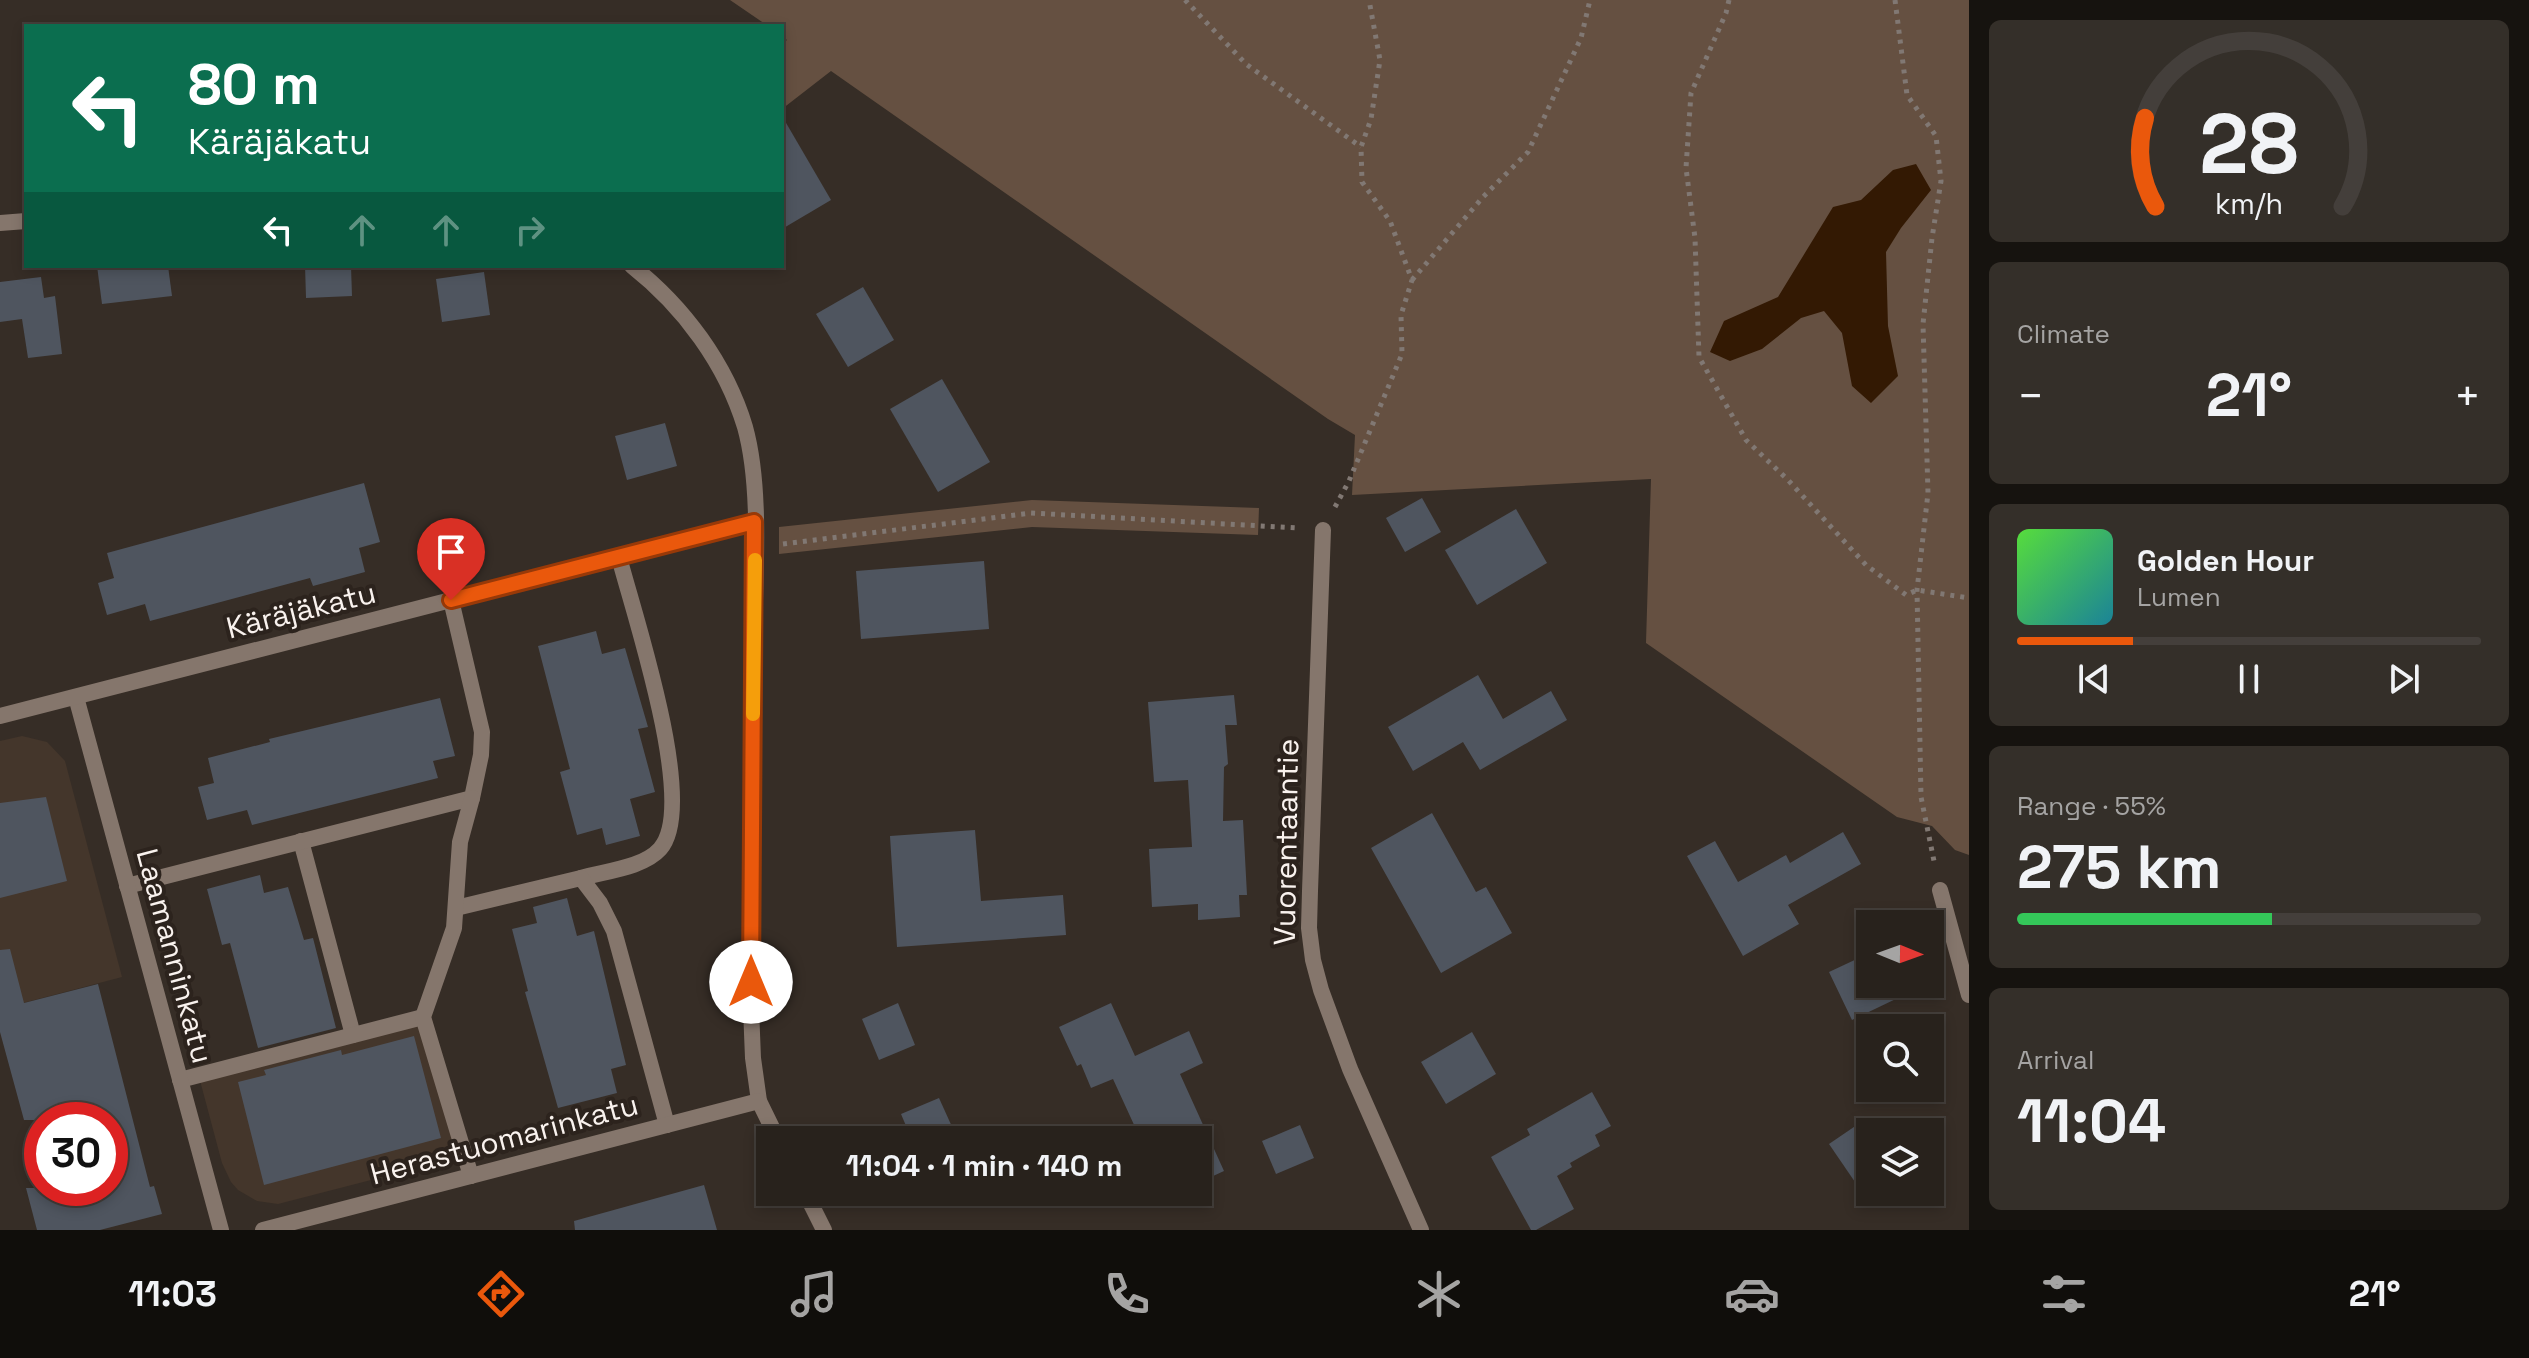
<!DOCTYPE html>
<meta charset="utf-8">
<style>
:root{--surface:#28221c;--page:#342f29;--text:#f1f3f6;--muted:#a5a4a3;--line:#443f3b;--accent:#ea580c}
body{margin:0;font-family:"Space Grotesk",sans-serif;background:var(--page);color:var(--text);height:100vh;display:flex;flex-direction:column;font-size:30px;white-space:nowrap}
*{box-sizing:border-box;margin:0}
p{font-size:26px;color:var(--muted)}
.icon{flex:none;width:44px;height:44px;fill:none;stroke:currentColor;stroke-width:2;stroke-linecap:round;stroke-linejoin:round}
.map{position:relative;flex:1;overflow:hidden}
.side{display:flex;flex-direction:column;gap:20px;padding:20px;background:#16130f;width:560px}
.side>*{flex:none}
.banner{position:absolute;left:24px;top:24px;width:760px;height:244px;border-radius:0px;box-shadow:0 4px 12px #0003,0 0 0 2px var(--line);background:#0b6e4f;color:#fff;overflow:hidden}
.needle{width:52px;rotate:91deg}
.controls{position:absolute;left:1856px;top:910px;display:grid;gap:16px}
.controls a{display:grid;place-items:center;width:88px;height:88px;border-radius:0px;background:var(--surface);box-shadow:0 4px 12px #0003,0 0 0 2px var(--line);font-size:40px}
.speed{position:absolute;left:24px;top:1102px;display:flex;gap:16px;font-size:40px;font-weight:700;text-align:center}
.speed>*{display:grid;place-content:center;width:104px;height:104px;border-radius:50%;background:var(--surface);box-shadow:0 4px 12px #0003,0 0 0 2px var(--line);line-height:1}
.speed .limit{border:12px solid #d22;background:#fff;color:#111}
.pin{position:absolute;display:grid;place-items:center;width:68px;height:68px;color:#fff;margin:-82px -34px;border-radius:50% 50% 50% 0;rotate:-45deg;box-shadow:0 0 8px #0007}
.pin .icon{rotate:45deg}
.me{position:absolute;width:88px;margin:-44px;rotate:0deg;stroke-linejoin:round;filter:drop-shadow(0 0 6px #0008)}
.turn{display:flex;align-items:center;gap:28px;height:168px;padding:0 32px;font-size:36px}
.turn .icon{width:104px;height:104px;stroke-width:2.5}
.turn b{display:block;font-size:56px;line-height:68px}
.lanes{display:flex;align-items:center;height:76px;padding:0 32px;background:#0003;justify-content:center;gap:40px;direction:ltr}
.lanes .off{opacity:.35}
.big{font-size:60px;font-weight:700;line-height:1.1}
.side .tile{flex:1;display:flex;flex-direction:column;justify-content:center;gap:12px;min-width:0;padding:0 28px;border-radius:12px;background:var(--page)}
.side .dial{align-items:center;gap:0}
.dial svg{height:208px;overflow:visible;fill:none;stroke:var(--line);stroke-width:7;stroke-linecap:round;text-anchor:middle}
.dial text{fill:var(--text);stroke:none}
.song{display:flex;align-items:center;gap:24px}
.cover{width:96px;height:96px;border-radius:12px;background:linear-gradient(135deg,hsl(110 70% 55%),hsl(190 70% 35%))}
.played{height:8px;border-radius:4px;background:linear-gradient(90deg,var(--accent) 25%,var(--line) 25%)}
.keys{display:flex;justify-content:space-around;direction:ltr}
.heat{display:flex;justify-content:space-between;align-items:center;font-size:44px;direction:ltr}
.charge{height:12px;border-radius:6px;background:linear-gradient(90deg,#34c759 55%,var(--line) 0)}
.trip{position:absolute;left:756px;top:1126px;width:456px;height:80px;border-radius:0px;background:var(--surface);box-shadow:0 4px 12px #0003,0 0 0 2px var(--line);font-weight:700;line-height:80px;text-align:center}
.menu{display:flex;height:128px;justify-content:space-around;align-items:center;background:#100e0b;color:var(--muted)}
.menu .icon{width:56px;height:56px}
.menu .on{color:var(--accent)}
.menu b{font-size:36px;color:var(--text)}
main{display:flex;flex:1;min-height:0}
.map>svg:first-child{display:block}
.built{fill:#44362b}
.green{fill:#655041}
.water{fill:#331903}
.building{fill:#4f555f}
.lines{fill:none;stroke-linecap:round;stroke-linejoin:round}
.path{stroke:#817873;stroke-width:5;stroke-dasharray:4 6;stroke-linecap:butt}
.service{stroke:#85766c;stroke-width:16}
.minor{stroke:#85766c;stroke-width:16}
.route-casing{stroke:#983908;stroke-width:20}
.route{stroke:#ea580c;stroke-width:14}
.slow{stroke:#f59e0b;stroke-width:14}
.labels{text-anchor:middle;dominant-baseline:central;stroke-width:8;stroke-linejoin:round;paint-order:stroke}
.street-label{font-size:30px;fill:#f9f2ee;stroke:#2c231d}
</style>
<main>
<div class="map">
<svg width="1969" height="1230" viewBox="0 0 1969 1230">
<rect width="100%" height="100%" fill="#362d26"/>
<!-- built -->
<g class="built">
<path d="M22,736l25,6 18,19 57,216 -122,32v-268z"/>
<path d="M430,1012l38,143 -190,49 -21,-3 -19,-11 -7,-8 -9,-19 -24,-90z"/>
</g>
<!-- green -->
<g class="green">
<path d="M730,0h1239v855l-14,-5 -23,-24 -35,-9 -251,-174 5,-164 -299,16 3,-60 -27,-16 -497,-348 -49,38v-65l5,-4 -5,-4v-10h-14z"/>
<path d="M1032,500l227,8 -1,27 -226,-8 -253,27v-27z"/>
</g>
<!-- water -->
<path class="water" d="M1916,164l15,26 -30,38 -15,24 2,74 10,50 -27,27 -19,-17 -10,-53 -18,-22 -23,7 -39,31 -32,12 -20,-9 14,-31 54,-24 55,-90 28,-7 32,-30z"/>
<!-- building -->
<g class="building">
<path d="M782,116l49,84 -49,29z"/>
<path d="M97,266h71l4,30 -70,8z"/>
<path d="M305,266h46l1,30 -46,2z"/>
<path d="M484,272l6,43 -48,7 -6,-43z"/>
<path d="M41,277l3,21 11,-2 7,58 -34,4 -6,-39 -22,3v-40z"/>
<path d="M863,287l31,53 -46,27 -32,-53z"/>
<path d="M942,379l48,83 -52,30 -48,-83z"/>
<path d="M665,423l12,43 -50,14 -12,-44z"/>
<path d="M364,483l16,59 -21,6 6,24 -52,14 -3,-8 -160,43 -5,-17 -38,11 -9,-32 16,-5 -7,-25z"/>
<path d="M1422,498l19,34 -36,20 -19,-34z"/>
<path d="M1516,509l31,54 -70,42 -32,-55z"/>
<path d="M984,561l5,68 -128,10 -5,-68z"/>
<path d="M596,631l6,23 23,-6 23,79 -10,2 17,63 -25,7 10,37 -34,9 -4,-17 -25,7 -17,-63 10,-3 -32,-123z"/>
<path d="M1478,675l25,44 48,-28 16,29 -87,50 -17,-28 -50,29 -25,-44z"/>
<path d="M1234,695l3,30h-12l3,39 -4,3 -1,54 20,-1 4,75h-8l1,22 -42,3v-16l-46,3 -3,-58 43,-2 -4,-67 -34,2 -6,-80z"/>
<path d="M440,698l15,58 -22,5 5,17 -186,47 -5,-15 -40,10 -9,-33 16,-4 -6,-25 62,-16 -1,-3z"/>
<path d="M46,797l21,84 -67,17v-95z"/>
<path d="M1432,813l44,79 10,-5 26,46 -71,40 -70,-125z"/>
<path d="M975,830l6,71 82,-6 3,40 -169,12 -7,-111z"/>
<path d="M1843,832l18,32 -73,41 11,19 -56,32 -56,-100 28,-15 23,41 48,-27 4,8z"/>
<path d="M260,875l4,18 24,-6 16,53 9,-2 23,90 -78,20 -28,-105 -8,2 -15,-56z"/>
<path d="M567,898l10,38 17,-5 32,134 -15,4 6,24 -59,15 -33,-116 3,-1 -16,-62 25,-6 -4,-16z"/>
<path d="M10,949l14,54 74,-19 52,203 4,-1 8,28 -62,16h-63l-11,-42h84v-6l9,-2 -9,-33v-27h-86l-24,-88v-82z"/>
<path d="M1861,957l9,19v8h57l-75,36 -23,-48z"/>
<path d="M898,1003l17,42 -36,15 -17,-41z"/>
<path d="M1111,1003l24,53 54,-25 14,32 -23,11 44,97 -26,12v-43h-57l-28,-61 -22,9 -10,-24 -4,2 -18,-39z"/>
<path d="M1472,1032l24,42 -50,30 -25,-42z"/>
<path d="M414,1036l27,102 -177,47 -26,-103 28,-7 -2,-5 77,-20 1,5z"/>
<path d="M1592,1092l19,34 -16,9 5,11 -30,17 2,4 -15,9 17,33 -38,21h-5l-40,-73 39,-22 -3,-6z"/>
<path d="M939,1098l19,42h-46l-11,-26z"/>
<path d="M1870,1116v88l-41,-60z"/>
<path d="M1300,1125l14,33 -38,16 -14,-33z"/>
<path d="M704,1185l13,45h-142l-1,-9z"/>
</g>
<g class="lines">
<!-- path -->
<g class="path">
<path d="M1185,0l61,64 115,83"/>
<path d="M1729,0l-3,13 -35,80 -5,75 9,70 4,119 47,83 42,40 78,85 40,30 11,-5 52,8"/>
<path d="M1895,0l12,95 29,41 5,45 -9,57 -9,86 5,169 -11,97 4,207 14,69"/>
<path d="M1412,280l71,-83 45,-45 53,-114 9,-38"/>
<path d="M1335,507l14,-26 53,-127 -1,-39 11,-35 -22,-59 -28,-39 -1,-35 10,-28 9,-59 -11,-60"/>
<path d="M783,544l248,-31 267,15"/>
</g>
<!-- service -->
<g class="service">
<path d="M301,841l52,194"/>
<path d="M581,878c24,-7 62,-10 79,-29 39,-43 -27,-237 -41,-292"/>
<path d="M127,886l345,-88 9,-43 1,-23 -31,-132"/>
<path d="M456,908l125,-30 19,25 14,28 53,194"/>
<path d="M180,1080l243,-63"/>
<path d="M471,1176l-48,-159 31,-89 6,-86 12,-44"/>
</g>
<!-- minor -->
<g class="minor">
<path d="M0,223l26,-2"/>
<path d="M632,266c52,41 94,98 113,161 17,61 10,148 9,212 -1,123 -2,246 -3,369l2,50 6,43 19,39"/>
<path d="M1323,530l-13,361 -1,37 4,32 8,30 29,79 71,161"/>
<path d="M76,697l145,533"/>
<path d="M0,716l754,-194"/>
<path d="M1940,890l29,105"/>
<path d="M805,1192l19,38"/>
<path d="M263,1230l496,-129"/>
</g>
</g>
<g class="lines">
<defs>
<path id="route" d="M451,600l303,-78 -3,460"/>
</defs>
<!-- route casing -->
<use href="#route" class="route-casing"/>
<!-- route -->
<use href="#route" class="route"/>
<!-- slow -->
<path class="slow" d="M753,714l2,-154"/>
</g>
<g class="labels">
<!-- street labels -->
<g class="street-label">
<text transform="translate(301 610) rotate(-14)">Käräjäkatu</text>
<text transform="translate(1286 842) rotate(-89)">Vuorentaantie</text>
<text transform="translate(175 956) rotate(75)">Laamanninkatu</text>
<text transform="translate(504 1139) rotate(-15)">Herastuomarinkatu</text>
</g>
</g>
</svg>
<div class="controls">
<a><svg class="needle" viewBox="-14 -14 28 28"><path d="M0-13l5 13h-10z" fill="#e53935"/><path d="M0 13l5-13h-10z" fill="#a5a4a3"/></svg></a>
<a><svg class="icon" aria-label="search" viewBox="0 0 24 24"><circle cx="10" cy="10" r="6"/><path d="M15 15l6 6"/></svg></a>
<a><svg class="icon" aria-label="layers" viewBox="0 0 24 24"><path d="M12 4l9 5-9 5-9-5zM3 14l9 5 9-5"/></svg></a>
</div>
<div class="speed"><div class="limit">30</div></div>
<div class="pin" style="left:451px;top:600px;background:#d93025"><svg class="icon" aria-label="arrive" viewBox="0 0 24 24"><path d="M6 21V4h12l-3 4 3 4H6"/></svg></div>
<svg class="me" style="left:751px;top:982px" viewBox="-20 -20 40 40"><circle r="19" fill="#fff"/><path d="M0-13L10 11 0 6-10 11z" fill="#ea580c"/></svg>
<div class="trip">11:04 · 1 min · 140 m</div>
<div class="banner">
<div class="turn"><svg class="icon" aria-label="left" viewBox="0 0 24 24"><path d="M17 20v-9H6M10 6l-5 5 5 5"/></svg><div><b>80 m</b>Käräjäkatu</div></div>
<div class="lanes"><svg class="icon" aria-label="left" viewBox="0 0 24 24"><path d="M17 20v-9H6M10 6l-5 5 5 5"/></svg><svg class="icon off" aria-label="ahead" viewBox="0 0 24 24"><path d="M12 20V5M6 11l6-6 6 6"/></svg><svg class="icon off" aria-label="ahead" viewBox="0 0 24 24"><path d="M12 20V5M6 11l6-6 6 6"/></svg><svg class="icon off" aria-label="right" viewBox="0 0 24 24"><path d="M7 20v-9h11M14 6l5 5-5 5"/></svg></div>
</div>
</div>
<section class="side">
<div class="tile dial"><svg viewBox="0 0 100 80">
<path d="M14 69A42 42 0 1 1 86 69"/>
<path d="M14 69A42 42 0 0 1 10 35" stroke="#ea580c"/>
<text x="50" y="56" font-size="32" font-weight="700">28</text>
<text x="50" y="72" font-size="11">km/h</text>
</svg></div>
<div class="tile"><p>Climate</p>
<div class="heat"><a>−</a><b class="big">21°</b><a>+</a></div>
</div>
<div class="tile">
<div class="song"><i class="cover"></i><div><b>Golden Hour</b><p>Lumen</p></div></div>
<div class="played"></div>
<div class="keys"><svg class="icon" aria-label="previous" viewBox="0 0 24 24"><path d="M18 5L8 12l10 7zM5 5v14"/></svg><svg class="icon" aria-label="pause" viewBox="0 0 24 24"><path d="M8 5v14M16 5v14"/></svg><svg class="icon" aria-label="next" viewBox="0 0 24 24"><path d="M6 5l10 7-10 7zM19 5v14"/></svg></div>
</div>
<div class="tile"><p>Range · 55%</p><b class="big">275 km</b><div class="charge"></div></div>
<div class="tile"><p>Arrival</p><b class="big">11:04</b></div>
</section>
</main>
<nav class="menu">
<b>11:03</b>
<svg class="icon on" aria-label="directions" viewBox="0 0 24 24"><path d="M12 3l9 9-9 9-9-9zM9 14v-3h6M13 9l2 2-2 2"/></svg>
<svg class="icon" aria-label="music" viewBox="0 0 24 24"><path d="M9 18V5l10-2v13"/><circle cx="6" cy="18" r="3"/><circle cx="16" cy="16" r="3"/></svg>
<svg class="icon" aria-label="phone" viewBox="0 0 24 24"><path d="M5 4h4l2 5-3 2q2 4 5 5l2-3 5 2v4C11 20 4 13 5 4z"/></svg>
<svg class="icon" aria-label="climate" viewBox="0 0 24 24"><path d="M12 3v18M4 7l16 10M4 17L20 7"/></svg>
<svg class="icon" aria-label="car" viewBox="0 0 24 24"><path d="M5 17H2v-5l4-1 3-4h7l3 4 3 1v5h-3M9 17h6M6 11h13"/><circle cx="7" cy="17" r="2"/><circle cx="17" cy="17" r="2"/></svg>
<svg class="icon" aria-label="filters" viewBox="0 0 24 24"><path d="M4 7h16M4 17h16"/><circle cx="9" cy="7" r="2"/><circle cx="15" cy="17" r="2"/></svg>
<b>21°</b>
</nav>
